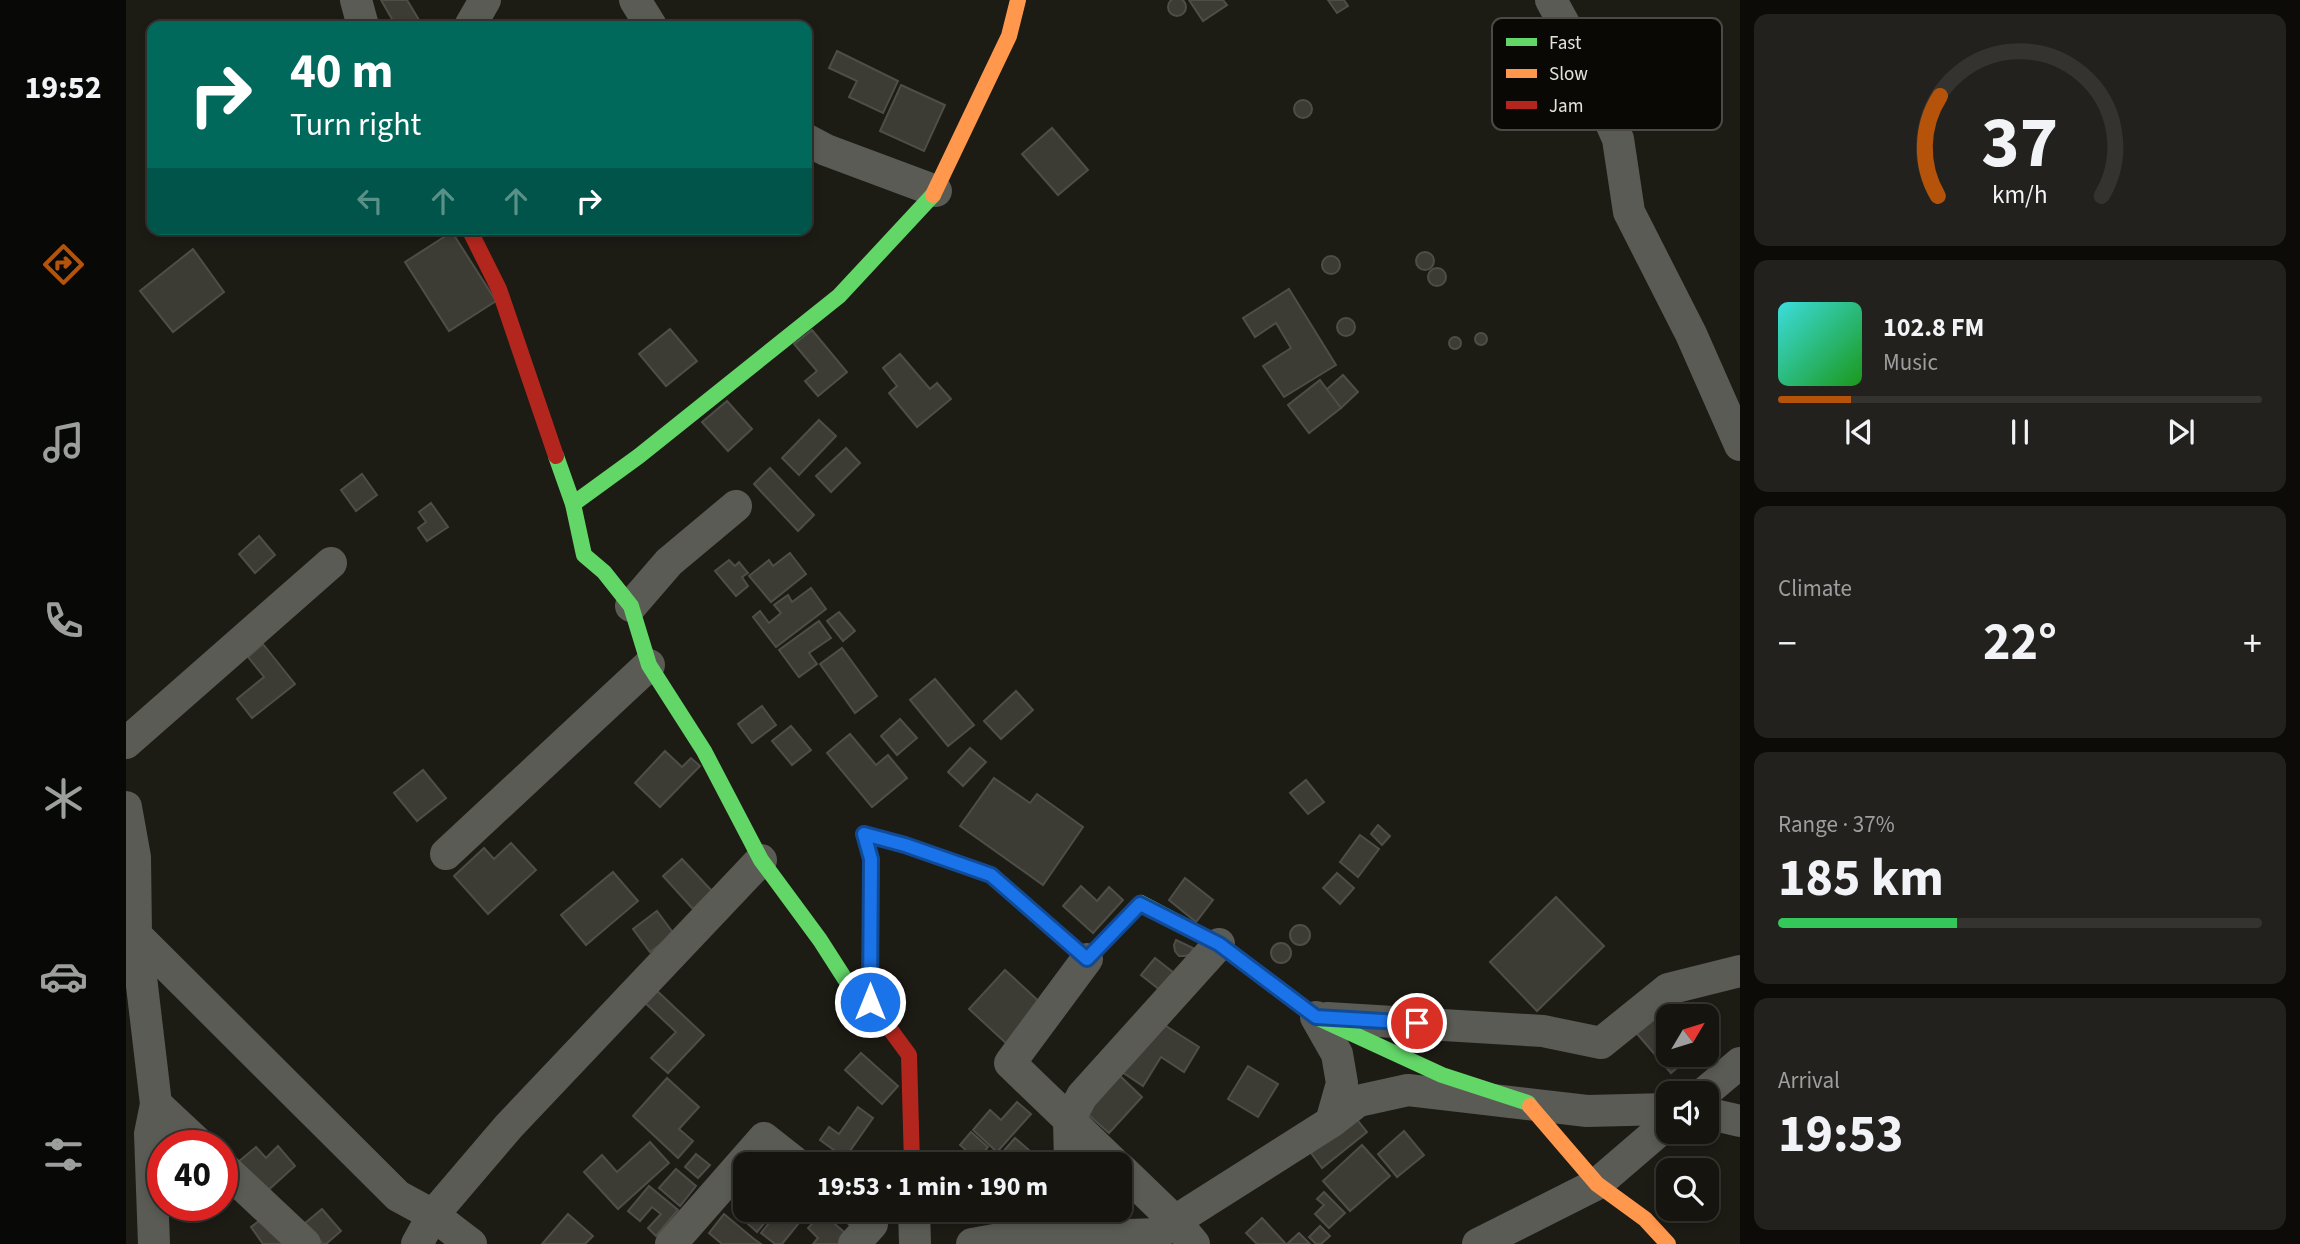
<!DOCTYPE html>
<meta charset="utf-8">
<style>
:root{--surface:#15140f;--page:#22211d;--text:#f1f3f6;--muted:#9d9e9e;--line:#34332f;--accent:#b45309}
body{margin:0;font-family:"Source Sans 3",sans-serif;background:var(--page);color:var(--text);height:100vh;display:flex;flex-direction:column;font-size:26px;white-space:nowrap}
*{box-sizing:border-box;margin:0}
p{font-size:23px;color:var(--muted)}
.icon{flex:none;width:38px;height:38px;fill:none;stroke:currentColor;stroke-width:2;stroke-linecap:round;stroke-linejoin:round}
.map{position:relative;flex:1;overflow:hidden}
.side{display:flex;flex-direction:column;gap:14px;padding:14px;background:#0c0b08;width:560px}
.side>*{flex:none}
.banner{position:absolute;left:21px;top:21px;width:665px;height:214px;border-radius:14px;box-shadow:0 4px 10px #0003,0 0 0 2px var(--line);background:#00695c;color:#fff;overflow:hidden}
.needle{width:46px;rotate:52deg}
.fabs{position:absolute;left:1530px;top:1004px;display:grid;gap:14px}
.fabs a{display:grid;place-items:center;width:63px;height:63px;border-radius:14px;background:var(--surface);box-shadow:0 4px 10px #0003,0 0 0 2px var(--line);font-size:35px}
.speed{position:absolute;left:21px;top:1130px;display:flex;gap:14px;font-size:35px;font-weight:700;text-align:center}
.speed>*{display:grid;place-content:center;width:91px;height:91px;border-radius:50%;background:var(--surface);box-shadow:0 4px 10px #0003,0 0 0 2px var(--line);line-height:1}
.speed .limit{border:10px solid #d22;background:#fff;color:#111}
.pin{position:absolute;display:grid;place-items:center;width:60px;height:60px;color:#fff;margin:-30px;border:4px solid #fff;border-radius:50%;box-shadow:0 2px 7px #0007}
.me{position:absolute;width:77px;margin:-38px;rotate:0deg;stroke-linejoin:round;filter:drop-shadow(0 0 5px #0008)}
.turn{display:flex;align-items:center;gap:24px;height:147px;padding:0 28px;font-size:32px}
.turn .icon{width:91px;height:91px;stroke-width:2.5}
.turn b{display:block;font-size:49px;line-height:60px}
.lanes{display:flex;align-items:center;height:66px;padding:0 28px;background:#0003;justify-content:center;gap:35px;direction:ltr}
.lanes .off{opacity:.35}
.big{font-size:52px;font-weight:700;line-height:1.1}
.side .card{flex:1;display:flex;flex-direction:column;justify-content:center;gap:10px;min-width:0;padding:0 24px;border-radius:14px;background:var(--page)}
.side .dial{align-items:center;gap:0}
.dial svg{height:182px;overflow:visible;fill:none;stroke:var(--line);stroke-width:7;stroke-linecap:round;text-anchor:middle}
.dial text{fill:var(--text);stroke:none}
.song{display:flex;align-items:center;gap:21px}
.cover{width:84px;height:84px;border-radius:10px;background:linear-gradient(135deg,hsl(180 70% 55%),hsl(120 70% 35%))}
.played{height:7px;border-radius:4px;background:linear-gradient(90deg,var(--accent) 15%,var(--line) 15%)}
.keys{display:flex;justify-content:space-around;direction:ltr}
.heat{display:flex;justify-content:space-between;align-items:center;font-size:38px;direction:ltr}
.charge{height:10px;border-radius:5px;background:linear-gradient(90deg,#34c759 37%,var(--line) 0)}
.trip{position:absolute;left:607px;top:1152px;width:399px;height:70px;border-radius:14px;background:var(--surface);box-shadow:0 4px 10px #0003,0 0 0 2px var(--line);font-weight:700;line-height:70px;text-align:center}
main{display:flex;flex:1;min-height:0}
.dock{display:flex;flex-direction:column;width:126px;justify-content:space-around;align-items:center;background:#080806;color:var(--muted)}
.dock .icon{width:49px;height:49px}
.dock .on{color:var(--accent)}
.dock b{font-size:32px;color:var(--text)}
.map>svg:first-child{display:block}
.building{fill:#3c3b34;stroke:#4e4d47;stroke-width:2}
.lines{fill:none;stroke-linecap:round;stroke-linejoin:round}
.street{stroke:#5b5b55;stroke-width:32}
.fast{stroke:#63d668;stroke-width:16}
.slow{stroke:#ff974d;stroke-width:16}
.jam{stroke:#b3261e;stroke-width:16}
.route-casing{stroke:#114b97;stroke-width:18}
.route{stroke:#1a73e8;stroke-width:12}
.key{fill:#090804;stroke:#4b4a44;stroke-width:2}
.key-label{font-size:19px;fill:#e4e3db}
</style>
<main>
<nav class="dock">
<b>19:52</b>
<svg class="icon on" aria-label="directions" viewBox="0 0 24 24"><path d="M12 3l9 9-9 9-9-9zM9 14v-3h6M13 9l2 2-2 2"/></svg>
<svg class="icon" aria-label="music" viewBox="0 0 24 24"><path d="M9 18V5l10-2v13"/><circle cx="6" cy="18" r="3"/><circle cx="16" cy="16" r="3"/></svg>
<svg class="icon" aria-label="phone" viewBox="0 0 24 24"><path d="M5 4h4l2 5-3 2q2 4 5 5l2-3 5 2v4C11 20 4 13 5 4z"/></svg>
<svg class="icon" aria-label="climate" viewBox="0 0 24 24"><path d="M12 3v18M4 7l16 10M4 17L20 7"/></svg>
<svg class="icon" aria-label="car" viewBox="0 0 24 24"><path d="M5 17H2v-5l4-1 3-4h7l3 4 3 1v5h-3M9 17h6M6 11h13"/><circle cx="7" cy="17" r="2"/><circle cx="17" cy="17" r="2"/></svg>
<svg class="icon" aria-label="filters" viewBox="0 0 24 24"><path d="M4 7h16M4 17h16"/><circle cx="9" cy="7" r="2"/><circle cx="15" cy="17" r="2"/></svg>
</nav>
<div class="map">
<svg width="1614" height="1244" viewBox="0 0 1614 1244">
<rect width="100%" height="100%" fill="#1c1b14"/>
<!-- building -->
<g class="building">
<circle cx="1051" cy="7" r="9"/>
<path d="M255,0h26l12,20 -10,6h-13z"/>
<path d="M1063,0h34l4,5 -24,16z"/>
<path d="M1202,0h16l4,6 -11,7z"/>
<path d="M711,51l61,30 -15,32 -34,-16 8,-16 -28,-13z"/>
<path d="M775,85l44,20 -21,46 -44,-20z"/>
<circle cx="1177" cy="109" r="9"/>
<path d="M926,128l36,42 -30,25 -36,-41z"/>
<path d="M326,232l44,69 -47,30 -44,-69z"/>
<path d="M67,249l31,43 -51,40 -33,-41z"/>
<circle cx="1299" cy="261" r="9"/>
<circle cx="1205" cy="265" r="9"/>
<circle cx="1311" cy="277" r="9"/>
<path d="M1163,289l47,76 -52,32 -21,-31 28,-18 -15,-25 -21,14 -12,-19z"/>
<circle cx="1220" cy="327" r="9"/>
<path d="M544,329l27,32 -31,25 -27,-32z"/>
<path d="M686,330l35,42 -29,24 -13,-15 12,-10 -23,-27z"/>
<circle cx="1355" cy="339" r="6"/>
<circle cx="1329" cy="343" r="6"/>
<path d="M774,354l30,35 7,-6 14,16 -34,28 -28,-34 8,-7 -14,-18z"/>
<path d="M1217,375l15,17 -17,16 -15,-18z"/>
<path d="M1194,380l21,28 -32,25 -21,-28z"/>
<path d="M601,401l25,28 -24,22 -26,-29z"/>
<path d="M693,420l17,16 -37,39 -17,-17z"/>
<path d="M720,448l14,15 -29,29 -15,-16z"/>
<path d="M644,468l44,47 -16,16 -44,-47z"/>
<path d="M236,474l15,21 -21,16 -15,-21z"/>
<path d="M305,503l17,24 -21,14 -9,-13 8,-6 -7,-10z"/>
<path d="M133,536l16,19 -20,18 -16,-19z"/>
<path d="M664,553l16,21 -35,28 -22,-26 20,-16 4,6z"/>
<path d="M603,560l6,6 4,-4 9,11 -6,4 6,9 -12,10 -21,-25z"/>
<path d="M685,588l15,21 -50,38 -23,-30 7,-6 9,12 12,-10 -7,-8 14,-10 4,7z"/>
<path d="M713,612l16,19 -12,10 -16,-20z"/>
<path d="M693,621l12,17 -22,15 8,11 -18,13 -20,-27z"/>
<path d="M137,644l32,40 -43,34 -15,-19 27,-22 -16,-20z"/>
<path d="M716,648l35,48 -22,17 -35,-49z"/>
<path d="M809,679l39,46 -26,21 -38,-46z"/>
<path d="M890,691l17,19 -32,29 -17,-18z"/>
<path d="M636,706l14,19 -24,18 -14,-19z"/>
<path d="M774,719l17,19 -20,17 -16,-19z"/>
<path d="M665,726l20,24 -19,15 -20,-24z"/>
<path d="M724,734l26,31 12,-10 19,23 -35,29 -45,-54z"/>
<path d="M844,748l16,14 -23,24 -15,-14z"/>
<path d="M539,751l17,16 9,-9 9,8 -40,41 -25,-24z"/>
<path d="M297,770l23,28 -29,23 -23,-28z"/>
<path d="M868,778l36,25 7,-9 46,33 -40,58 -83,-59z"/>
<path d="M1180,780l18,22 -16,12 -18,-21z"/>
<path d="M1252,825l12,11 -8,9 -11,-11z"/>
<path d="M1234,835l19,14 -21,28 -18,-15z"/>
<path d="M385,843l25,27 -48,44 -34,-38 30,-28 10,11z"/>
<path d="M556,859l30,32 -19,18 -30,-33z"/>
<path d="M487,872l25,29 -52,44 -25,-30z"/>
<path d="M1211,873l17,15 -14,16 -17,-16z"/>
<path d="M1059,878l28,22 -17,22 -27,-22z"/>
<path d="M955,886l16,15 12,-14 14,13 -30,33 -30,-27z"/>
<path d="M1430,897l48,49 -67,65 -47,-49z"/>
<path d="M531,911l17,23 -24,18 -17,-23z"/>
<circle cx="1174" cy="935" r="10"/>
<path d="M1050,940l17,8 -2,6 -6,2h-6l-4,-5 -1,-6z"/>
<circle cx="1155" cy="953" r="10"/>
<path d="M1029,958l19,15 -14,17 -19,-15z"/>
<path d="M879,970l38,35 -36,39 -38,-35z"/>
<path d="M528,988l50,47 -36,38 -17,-15 25,-26 -34,-32z"/>
<path d="M1536,1002l12,15h-6v38h24l-21,18 -39,-45z"/>
<path d="M1029,1019l44,28 -15,25 -23,-15 -18,29 -21,-14z"/>
<path d="M735,1053l37,33 -16,18 -37,-34z"/>
<path d="M1122,1066l30,18 -20,33 -30,-18z"/>
<path d="M990,1072l26,25 -33,36 -27,-24z"/>
<path d="M541,1078l32,29 -20,22 14,12 -15,17 -45,-42z"/>
<path d="M891,1102l14,12 -34,38 -24,-22 17,-20 11,10z"/>
<path d="M732,1107l15,11 -28,40 -25,-18 9,-13 10,7z"/>
<path d="M1229,1117l12,15 -45,36 -11,-15z"/>
<path d="M1278,1131l20,24 -27,22 -19,-23z"/>
<path d="M845,1132l17,15 -11,13 -17,-15z"/>
<path d="M889,1138l22,19 -6,7h-17l-12,-11z"/>
<path d="M524,1142l19,21 -51,46 -34,-37 18,-17 15,17z"/>
<path d="M1236,1145l28,31 -40,35 -27,-30z"/>
<path d="M152,1146l17,20 -30,27 -27,-31 18,-15 10,11z"/>
<path d="M865,1151l14,13h-26z"/>
<path d="M570,1154l14,11 -12,13 -13,-11z"/>
<path d="M550,1169l20,17 -16,20 -21,-18z"/>
<path d="M523,1186l29,24 -22,26 -8,-8 13,-14 -9,-7 -12,14 -12,-10z"/>
<path d="M1198,1192l21,21 -16,15 -14,-14 9,-9 -7,-6z"/>
<path d="M620,1208l20,1 6,5 -15,18 -18,-16z"/>
<path d="M196,1209l19,22 -15,13h-3l-18,-21z"/>
<path d="M654,1209l19,14 -17,21h-7l-14,-11z"/>
<path d="M661,1209h24l-10,12z"/>
<path d="M696,1213l27,23 -7,8h-29l5,-6 -10,-10z"/>
<path d="M442,1214l25,22 -8,8h-43z"/>
<path d="M598,1214l30,25 7,5h-39l-13,-11z"/>
<path d="M138,1217l23,27h-24l-12,-17z"/>
<path d="M1136,1218l24,26h-29l-11,-11z"/>
<path d="M1194,1226l10,10 -9,8h-5l-7,-7z"/>
<path d="M1173,1233l11,11h-23z"/>
</g>
<g class="lines">
<!-- street -->
<g class="street">
<path d="M230,0l7,26"/>
<path d="M509,0l16,26"/>
<path d="M1425,0l28,51 39,88 11,73 62,122 49,111"/>
<path d="M344,26l15,-26"/>
<path d="M681,140l19,10 110,41"/>
<path d="M505,606l38,-44 67,-56"/>
<path d="M0,743l205,-180"/>
<path d="M0,807l9,50 1,78 20,169 -6,30 4,110"/>
<path d="M320,854l203,-189"/>
<path d="M10,935l262,261 35,19 38,29"/>
<path d="M961,959l-77,104 105,101"/>
<path d="M1190,1017l21,37 5,29 -11,39"/>
<path d="M1201,1018l216,13 58,12 67,-54 72,-18"/>
<path d="M1577,1094l37,-31"/>
<path d="M30,1104l45,42"/>
<path d="M1580,1113l34,8"/>
<path d="M944,1164l-1,-44 13,-24 137,-152"/>
<path d="M96,1166l83,78"/>
<path d="M994,1168l55,53 19,23"/>
<path d="M788,1209l1,35"/>
<path d="M291,1244l16,-29 76,-89 252,-266"/>
<path d="M545,1244l93,-106 33,26"/>
<path d="M728,1244l18,-20 -18,-15"/>
<path d="M846,1244l62,-11 36,4 88,-3 17,-13 156,-99 27,-21 50,-11 179,21 81,-2"/>
<path d="M1352,1244l119,-60 71,-61"/>
</g>
<!-- fast -->
<g class="fast">
<path d="M430,456l17,48 11,51 20,17 27,34 18,59 55,86 57,109 59,80 25,39 28,27"/>
<path d="M447,504l66,-48 200,-160 94,-101"/>
<path d="M834,864l31,11 96,84 54,-56 78,41 97,73 126,58 86,28 2,3"/>
</g>
<!-- slow -->
<g class="slow">
<path d="M807,195l76,-159 9,-36"/>
<path d="M1404,1106l67,78 48,35 23,25"/>
</g>
<!-- jam -->
<g class="jam">
<path d="M343,229l30,60 57,167"/>
<path d="M744,1002l1,-143 -7,-25 41,11 55,19"/>
<path d="M747,1006l36,49 3,109"/>
</g>
</g>
<g class="lines">
<defs>
<path id="route" d="M744,1002l1,-143 -7,-25 41,11 86,30 96,84 53,-55 79,40 97,73 101,6"/>
</defs>
<!-- route casing -->
<use href="#route" class="route-casing"/>
<!-- route -->
<use href="#route" class="route"/>
</g>
<!-- legend -->
<rect x="1366" y="18" width="230" height="112" rx="10" class="key"/>
<rect x="1380" y="38" width="31" height="8" fill="#63d668"/>
<rect x="1380" y="69" width="31" height="9" fill="#ff974d"/>
<rect x="1380" y="101" width="31" height="8" fill="#b3261e"/>
<g class="key-label">
<text x="1423" y="49">Fast</text>
<text x="1423" y="80">Slow</text>
<text x="1423" y="112">Jam</text>
</g>
</svg>
<div class="fabs">
<a><svg class="needle" viewBox="-14 -14 28 28"><path d="M0-13l5 13h-10z" fill="#e53935"/><path d="M0 13l5-13h-10z" fill="#9d9e9e"/></svg></a>
<a><svg class="icon" aria-label="sound" viewBox="0 0 24 24"><path d="M4 9h4l5-4v14l-5-4H4zM17 9q2 3 0 6"/></svg></a>
<a><svg class="icon" aria-label="search" viewBox="0 0 24 24"><circle cx="10" cy="10" r="6"/><path d="M15 15l6 6"/></svg></a>
</div>
<div class="speed"><div class="limit">40</div></div>
<div class="pin" style="left:1291px;top:1023px;background:#d93025"><svg class="icon" aria-label="arrive" viewBox="0 0 24 24"><path d="M6 21V4h12l-3 4 3 4H6"/></svg></div>
<svg class="me" style="left:744px;top:1002px" viewBox="-20 -20 40 40"><circle r="17" fill="#1a73e8" stroke="#fff" stroke-width="3"/><path d="M0-11L8 9 0 5-8 9z" fill="#fff"/></svg>
<div class="trip">19:53 · 1 min · 190 m</div>
<div class="banner">
<div class="turn"><svg class="icon" aria-label="right" viewBox="0 0 24 24"><path d="M7 20v-9h11M14 6l5 5-5 5"/></svg><div><b>40 m</b>Turn right</div></div>
<div class="lanes"><svg class="icon off" aria-label="left" viewBox="0 0 24 24"><path d="M17 20v-9H6M10 6l-5 5 5 5"/></svg><svg class="icon off" aria-label="ahead" viewBox="0 0 24 24"><path d="M12 20V5M6 11l6-6 6 6"/></svg><svg class="icon off" aria-label="ahead" viewBox="0 0 24 24"><path d="M12 20V5M6 11l6-6 6 6"/></svg><svg class="icon" aria-label="right" viewBox="0 0 24 24"><path d="M7 20v-9h11M14 6l5 5-5 5"/></svg></div>
</div>
</div>
<section class="side">
<div class="card dial"><svg viewBox="0 0 100 80">
<path d="M14 69A42 42 0 1 1 86 69"/>
<path d="M14 69A42 42 0 0 1 15 25" stroke="#b45309"/>
<text x="50" y="56" font-size="32" font-weight="700">37</text>
<text x="50" y="72" font-size="11">km/h</text>
</svg></div>
<div class="card">
<div class="song"><i class="cover"></i><div><b>102.8 FM</b><p>Music</p></div></div>
<div class="played"></div>
<div class="keys"><svg class="icon" aria-label="previous" viewBox="0 0 24 24"><path d="M18 5L8 12l10 7zM5 5v14"/></svg><svg class="icon" aria-label="pause" viewBox="0 0 24 24"><path d="M8 5v14M16 5v14"/></svg><svg class="icon" aria-label="next" viewBox="0 0 24 24"><path d="M6 5l10 7-10 7zM19 5v14"/></svg></div>
</div>
<div class="card"><p>Climate</p>
<div class="heat"><a>−</a><b class="big">22°</b><a>+</a></div>
</div>
<div class="card"><p>Range · 37%</p><b class="big">185 km</b><div class="charge"></div></div>
<div class="card"><p>Arrival</p><b class="big">19:53</b></div>
</section>
</main>
